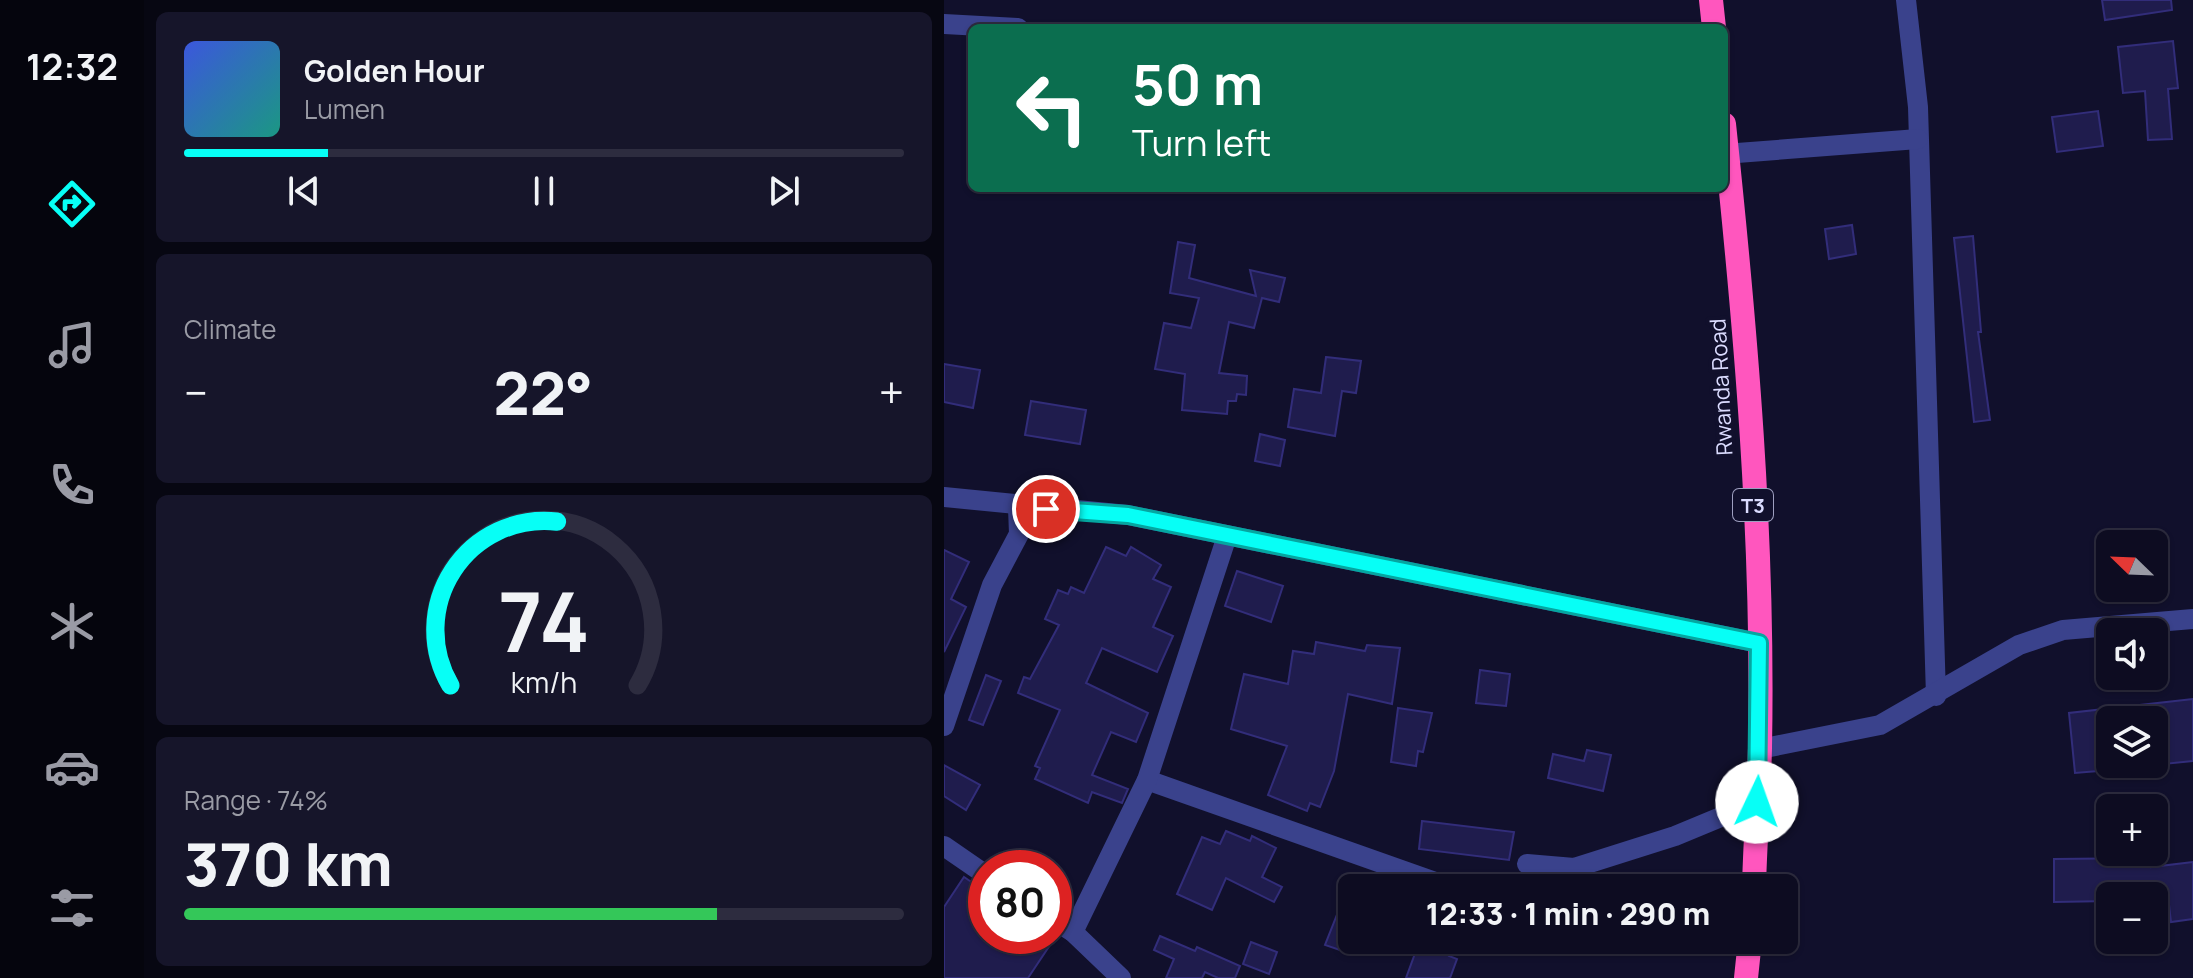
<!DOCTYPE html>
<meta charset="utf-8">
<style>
:root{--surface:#0d0c21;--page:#16152a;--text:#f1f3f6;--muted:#9a9ba5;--line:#2d2c3f;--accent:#07fff6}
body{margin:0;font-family:Manrope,sans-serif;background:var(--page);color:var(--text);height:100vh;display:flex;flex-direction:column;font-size:30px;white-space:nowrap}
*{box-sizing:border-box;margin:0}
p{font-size:26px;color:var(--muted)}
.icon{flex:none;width:44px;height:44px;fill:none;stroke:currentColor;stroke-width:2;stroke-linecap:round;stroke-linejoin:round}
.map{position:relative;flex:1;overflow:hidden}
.panel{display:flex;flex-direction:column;gap:12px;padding:12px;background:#070712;width:800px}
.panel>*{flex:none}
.top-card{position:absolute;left:24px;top:24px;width:760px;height:168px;border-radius:12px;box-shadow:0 2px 6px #0004,0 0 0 2px var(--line);background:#0b6e4f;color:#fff;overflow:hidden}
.needle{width:52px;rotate:293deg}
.tools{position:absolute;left:1152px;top:530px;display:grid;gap:16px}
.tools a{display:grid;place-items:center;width:72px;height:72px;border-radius:12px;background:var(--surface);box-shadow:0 2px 6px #0004,0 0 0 2px var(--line);font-size:40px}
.speed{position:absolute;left:24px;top:850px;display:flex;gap:16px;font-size:40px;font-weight:700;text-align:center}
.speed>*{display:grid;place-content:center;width:104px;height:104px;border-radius:50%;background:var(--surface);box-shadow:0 2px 6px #0004,0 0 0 2px var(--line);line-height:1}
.speed .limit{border:12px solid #d22;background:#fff;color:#111}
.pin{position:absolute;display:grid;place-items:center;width:68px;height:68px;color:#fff;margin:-34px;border:4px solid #fff;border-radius:50%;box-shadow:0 2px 8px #0007}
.me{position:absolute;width:88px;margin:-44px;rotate:3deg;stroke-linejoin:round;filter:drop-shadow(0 0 6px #0008)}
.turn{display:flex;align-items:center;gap:28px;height:168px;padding:0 32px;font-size:36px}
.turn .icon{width:104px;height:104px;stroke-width:2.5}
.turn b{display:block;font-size:56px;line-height:68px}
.big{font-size:60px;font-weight:800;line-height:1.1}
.panel .card{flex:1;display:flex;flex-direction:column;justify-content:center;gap:12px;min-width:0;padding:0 28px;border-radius:12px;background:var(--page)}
.panel .dial{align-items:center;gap:0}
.dial svg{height:208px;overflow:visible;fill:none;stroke:var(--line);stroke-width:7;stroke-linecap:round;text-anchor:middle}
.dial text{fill:var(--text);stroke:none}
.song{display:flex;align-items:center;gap:24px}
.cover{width:96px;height:96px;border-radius:12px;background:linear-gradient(135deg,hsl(230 70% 55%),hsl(170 70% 35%))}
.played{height:8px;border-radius:4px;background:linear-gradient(90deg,var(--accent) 20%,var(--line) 20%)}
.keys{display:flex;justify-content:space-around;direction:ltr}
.heat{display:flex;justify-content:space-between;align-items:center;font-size:44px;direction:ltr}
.charge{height:12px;border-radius:6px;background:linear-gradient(90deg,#34c759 74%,var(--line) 0)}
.trip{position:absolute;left:394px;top:874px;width:460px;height:80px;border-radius:12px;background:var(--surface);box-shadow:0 2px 6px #0004,0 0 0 2px var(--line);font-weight:800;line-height:80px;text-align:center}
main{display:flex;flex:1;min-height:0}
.menu{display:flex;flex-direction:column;width:144px;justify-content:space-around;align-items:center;background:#05050d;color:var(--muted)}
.menu .icon{width:56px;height:56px}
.menu .active{color:var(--accent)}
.menu b{font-size:36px;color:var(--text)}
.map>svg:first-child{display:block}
.building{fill:#1f1c4d;stroke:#322d7a;stroke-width:2}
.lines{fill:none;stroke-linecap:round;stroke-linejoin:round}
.minor{stroke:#3a428c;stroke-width:20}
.highway{stroke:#ff56be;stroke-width:24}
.route-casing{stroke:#05a6a0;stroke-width:20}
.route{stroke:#07fff6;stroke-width:14}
.labels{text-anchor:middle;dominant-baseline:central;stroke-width:8;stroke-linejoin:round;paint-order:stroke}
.shield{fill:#11102c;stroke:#9e9fc0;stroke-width:2}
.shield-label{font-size:20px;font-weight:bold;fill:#dbdcff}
.street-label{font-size:22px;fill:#dbdcff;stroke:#11102c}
</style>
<main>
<nav class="menu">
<b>12:32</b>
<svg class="icon active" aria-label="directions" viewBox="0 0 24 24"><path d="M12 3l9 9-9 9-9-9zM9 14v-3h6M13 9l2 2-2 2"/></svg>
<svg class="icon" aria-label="music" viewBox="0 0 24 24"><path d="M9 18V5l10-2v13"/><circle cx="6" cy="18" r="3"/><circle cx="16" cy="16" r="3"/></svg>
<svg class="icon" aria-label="phone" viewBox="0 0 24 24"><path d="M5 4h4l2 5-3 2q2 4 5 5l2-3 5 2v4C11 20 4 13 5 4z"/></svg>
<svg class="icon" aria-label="climate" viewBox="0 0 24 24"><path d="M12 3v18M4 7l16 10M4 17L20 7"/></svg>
<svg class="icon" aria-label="car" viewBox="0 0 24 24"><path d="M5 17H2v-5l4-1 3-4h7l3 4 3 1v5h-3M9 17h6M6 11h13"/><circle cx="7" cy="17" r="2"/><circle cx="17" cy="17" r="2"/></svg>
<svg class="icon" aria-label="filters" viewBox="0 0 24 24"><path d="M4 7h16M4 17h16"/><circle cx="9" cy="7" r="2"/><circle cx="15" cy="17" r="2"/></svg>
</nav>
<section class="panel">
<div class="card">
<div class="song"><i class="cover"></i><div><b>Golden Hour</b><p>Lumen</p></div></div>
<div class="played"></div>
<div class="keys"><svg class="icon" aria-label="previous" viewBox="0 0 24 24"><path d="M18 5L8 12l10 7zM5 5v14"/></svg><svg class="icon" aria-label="pause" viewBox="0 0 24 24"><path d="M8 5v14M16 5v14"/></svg><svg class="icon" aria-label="next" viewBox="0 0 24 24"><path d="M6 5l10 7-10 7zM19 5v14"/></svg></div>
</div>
<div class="card"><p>Climate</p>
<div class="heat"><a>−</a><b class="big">22°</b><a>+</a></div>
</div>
<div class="card dial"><svg viewBox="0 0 100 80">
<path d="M14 69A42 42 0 1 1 86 69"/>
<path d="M14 69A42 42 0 0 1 55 6" stroke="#07fff6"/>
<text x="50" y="56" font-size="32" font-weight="700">74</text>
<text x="50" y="72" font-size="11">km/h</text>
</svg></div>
<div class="card"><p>Range · 74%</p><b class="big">370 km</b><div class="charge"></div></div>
</section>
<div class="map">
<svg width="1249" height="978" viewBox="0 0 1249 978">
<rect width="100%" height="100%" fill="#11102c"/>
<!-- building -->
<g class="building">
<path d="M1158,0h69l1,10 -67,10z"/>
<path d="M1229,41l5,47 -10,1 4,50 -24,1 -3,-49 -22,2 -5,-46z"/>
<path d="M1154,111l5,35 -46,6 -5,-35z"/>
<path d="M908,225l4,29 -27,5 -4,-30z"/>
<path d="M1029,236l8,96h-3l12,88 -16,2 -20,-184z"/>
<path d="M234,242l17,3 -6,33 67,18 -6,-26 35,8 -6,24 -17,-4 -8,30 -25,-6 -10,51 28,3 -1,19 -9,-1 -1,7h-8l-1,13 -45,-4 3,-36 -30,-5 9,-46 27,5 8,-30 -29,-5z"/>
<path d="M382,357l35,4 -5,32 -14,-2 -7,45 -47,-9 6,-38 27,4z"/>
<path d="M0,364l36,6 -7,38 -29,-6z"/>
<path d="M87,401l55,9 -6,34 -55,-9z"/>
<path d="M316,434l25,6 -5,26 -25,-5z"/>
<path d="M162,547l20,9 5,-9 30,18 -8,14 18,8 -18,40 20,9 -16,36 -55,-24 -16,35 62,30 -12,29 -25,-10 -19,43 36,14 -6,14 -30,-11 -4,11 -53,-24 5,-11 -5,-2 25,-56 -42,-17 6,-16 6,2 29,-54 -14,-6 13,-29 10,4 3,-7 13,6z"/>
<path d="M0,550l25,12 -18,37 15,8 -22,45z"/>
<path d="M293,571l46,15 -12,36 -46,-16z"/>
<path d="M372,642l49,9 2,-6 33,3 -8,56 -44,-10 -14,77 -14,36 -10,-4 -3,8 -39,-16 19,-49 -56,-17 13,-55 44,10 5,-33 21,3z"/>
<path d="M536,670l30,4 -4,32 -30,-3z"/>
<path d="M42,675l15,6 -18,44 -14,-5z"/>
<path d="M1249,699v62l-39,4v-45h-44v50l-35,3 -6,-60z"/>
<path d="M454,708l34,5 -9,39 -5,-1 -2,15 -25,-4z"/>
<path d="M643,750l24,5 -8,36 -55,-13 5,-24 31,7z"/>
<path d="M0,765l36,20 -14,25 -22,-14z"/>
<path d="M478,821l92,11 -5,28 -90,-11z"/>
<path d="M282,831l24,10 2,-5 24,12 -14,29 20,10 -8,15 -48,-24 -14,32 -35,-16 25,-57 18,7z"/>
<path d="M1207,858v9l42,-5v57l-22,3 -3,-26h-58v5l-56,1v-43z"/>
<path d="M20,877l22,15v44h70l-28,42h-84v-71z"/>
<path d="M406,882l2,1v71l-27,-9z"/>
<path d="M216,936l35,15 2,-4 43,19 -5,12h-17l-13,-6 -3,6h-36l8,-19 -20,-9z"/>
<path d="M476,940l32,7 -3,9 8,3 -7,19h-44z"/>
<path d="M307,942l26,10 -8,22 -26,-10z"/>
</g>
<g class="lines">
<!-- minor -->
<g class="minor">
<path d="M962,0l12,107 18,589"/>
<path d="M0,24l74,4"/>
<path d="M780,154l194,-15"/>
<path d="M0,497l184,18 631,128"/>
<path d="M0,726l48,-141 27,-51 -1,-27"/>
<path d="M816,749l120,-24 139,-80 44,-15 130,-11"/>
<path d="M203,780l305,108"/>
<path d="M0,846l42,29"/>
<path d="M583,864l47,4 101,-32 82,-34"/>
<path d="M110,920l19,12 48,46"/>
<path d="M129,932l74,-152 80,-244"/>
</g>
<!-- highway -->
<g class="highway">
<path d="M767,0l3,28"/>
<path d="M780,124c22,207 40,416 36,624 -1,47 -5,93 -6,140"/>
<path d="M802,978l4,-38"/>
</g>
</g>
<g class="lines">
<defs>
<path id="route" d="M102,509l82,6 631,128 -2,159"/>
</defs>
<!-- route casing -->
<use href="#route" class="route-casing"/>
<!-- route -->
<use href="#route" class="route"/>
</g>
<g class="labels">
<!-- shield labels -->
<rect class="shield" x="789" y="489" width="40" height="32" rx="6"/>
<g class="shield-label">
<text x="809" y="505">T3</text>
</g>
<!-- street labels -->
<g class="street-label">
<text transform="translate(777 387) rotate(-93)">Rwanda Road</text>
</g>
</g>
</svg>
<div class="tools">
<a><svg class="needle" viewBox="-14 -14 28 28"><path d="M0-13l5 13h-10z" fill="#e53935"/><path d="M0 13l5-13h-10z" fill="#9a9ba5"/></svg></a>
<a><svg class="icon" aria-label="sound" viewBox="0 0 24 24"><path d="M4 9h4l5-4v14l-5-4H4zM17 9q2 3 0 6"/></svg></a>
<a><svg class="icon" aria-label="layers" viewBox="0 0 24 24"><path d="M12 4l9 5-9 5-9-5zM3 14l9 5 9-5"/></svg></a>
<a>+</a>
<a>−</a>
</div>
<div class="speed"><div class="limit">80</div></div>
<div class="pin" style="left:102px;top:509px;background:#d93025"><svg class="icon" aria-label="arrive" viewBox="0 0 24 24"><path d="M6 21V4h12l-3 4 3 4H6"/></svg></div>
<svg class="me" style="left:813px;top:802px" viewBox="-20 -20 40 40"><circle r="19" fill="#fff"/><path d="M0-13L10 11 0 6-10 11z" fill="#07fff6"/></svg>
<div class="trip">12:33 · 1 min · 290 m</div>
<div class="top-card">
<div class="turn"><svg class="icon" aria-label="left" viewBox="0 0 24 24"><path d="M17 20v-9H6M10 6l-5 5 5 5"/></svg><div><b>50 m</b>Turn left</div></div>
</div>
</div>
</main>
